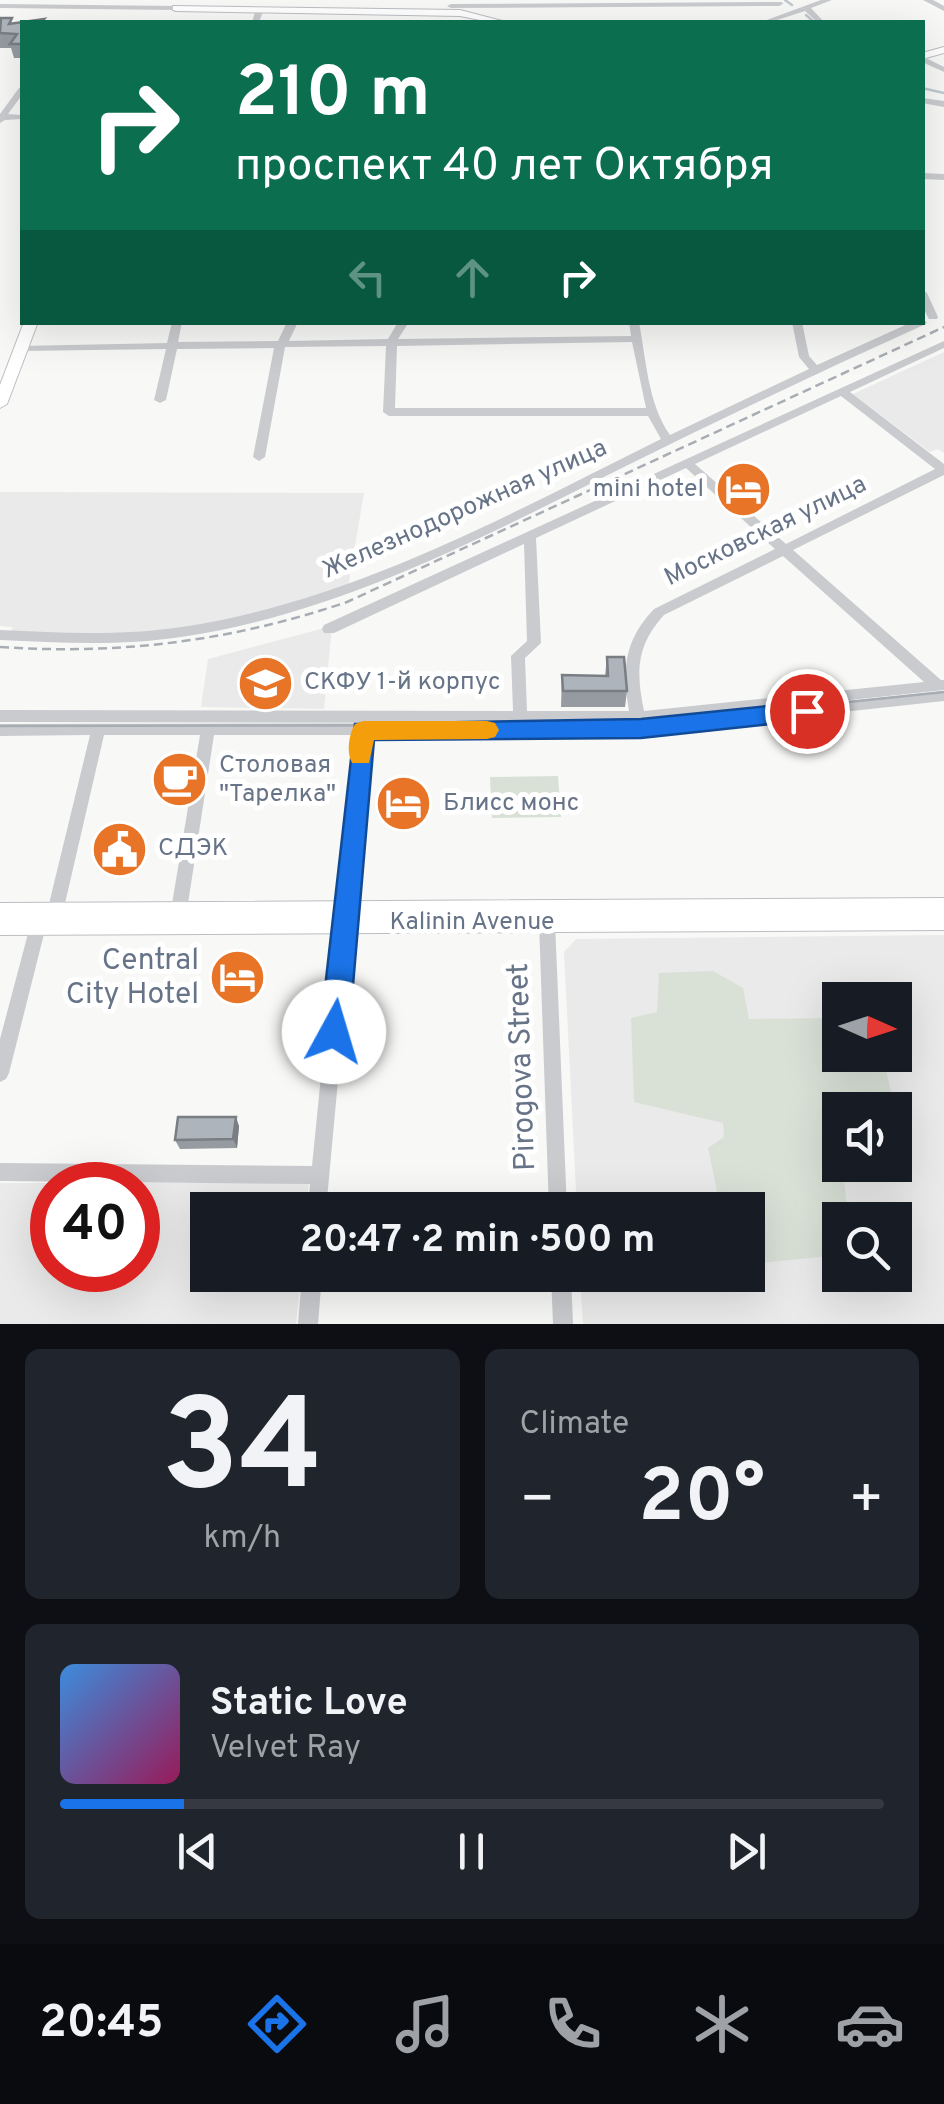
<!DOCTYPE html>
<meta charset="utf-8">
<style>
:root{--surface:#171b24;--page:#20242c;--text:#f1f3f6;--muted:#9ea1a6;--line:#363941;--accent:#1a73e8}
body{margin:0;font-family:Overpass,sans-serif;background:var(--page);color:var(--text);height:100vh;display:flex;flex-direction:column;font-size:38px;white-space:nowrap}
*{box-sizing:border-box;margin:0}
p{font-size:32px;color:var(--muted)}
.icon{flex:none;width:55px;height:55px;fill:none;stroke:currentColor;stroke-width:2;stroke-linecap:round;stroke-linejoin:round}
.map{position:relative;height:1324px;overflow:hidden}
.sheet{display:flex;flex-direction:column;gap:25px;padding:25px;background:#0d0f14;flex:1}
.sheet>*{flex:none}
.top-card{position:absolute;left:20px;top:20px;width:905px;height:305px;border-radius:0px;box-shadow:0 10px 40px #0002;background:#0b6e4f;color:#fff;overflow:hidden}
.needle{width:65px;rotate:93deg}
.tools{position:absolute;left:822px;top:982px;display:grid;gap:20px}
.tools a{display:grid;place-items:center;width:90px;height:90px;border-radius:0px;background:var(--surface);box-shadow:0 10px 40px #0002;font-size:50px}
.speed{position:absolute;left:30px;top:1162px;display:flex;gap:20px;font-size:50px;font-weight:700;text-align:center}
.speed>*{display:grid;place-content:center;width:130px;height:130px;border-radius:50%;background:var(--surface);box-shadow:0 10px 40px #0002;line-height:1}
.speed .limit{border:15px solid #d22;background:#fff;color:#111}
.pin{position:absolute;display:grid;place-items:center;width:85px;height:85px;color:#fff;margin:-42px;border:5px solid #fff;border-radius:50%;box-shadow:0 2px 10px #0007}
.me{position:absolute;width:110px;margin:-55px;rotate:6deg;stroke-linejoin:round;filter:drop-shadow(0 0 8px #0008)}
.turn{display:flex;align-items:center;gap:35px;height:210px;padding:0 50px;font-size:45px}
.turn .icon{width:130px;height:130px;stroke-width:2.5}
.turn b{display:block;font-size:70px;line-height:85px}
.lanes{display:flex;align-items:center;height:95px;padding:0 50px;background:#0003;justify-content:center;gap:50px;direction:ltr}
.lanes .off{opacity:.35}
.big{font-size:75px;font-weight:700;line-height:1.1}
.sheet .card{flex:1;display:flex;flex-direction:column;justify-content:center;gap:15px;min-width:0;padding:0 35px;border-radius:15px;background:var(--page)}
.sheet .dial{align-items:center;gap:0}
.dial b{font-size:130px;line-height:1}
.song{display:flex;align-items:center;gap:30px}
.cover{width:120px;height:120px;border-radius:15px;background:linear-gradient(135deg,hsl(210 70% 55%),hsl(330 70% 35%))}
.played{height:10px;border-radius:5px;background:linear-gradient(90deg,var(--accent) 15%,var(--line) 15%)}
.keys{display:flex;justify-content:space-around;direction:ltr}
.heat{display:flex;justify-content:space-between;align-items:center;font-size:55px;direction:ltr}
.sheet .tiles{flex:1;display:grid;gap:25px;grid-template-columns:1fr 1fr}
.card:last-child{grid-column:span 2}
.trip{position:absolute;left:190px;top:1192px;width:575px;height:100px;border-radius:0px;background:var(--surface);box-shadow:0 10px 40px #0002;font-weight:700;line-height:100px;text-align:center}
.tabs{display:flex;height:160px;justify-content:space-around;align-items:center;background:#090b0e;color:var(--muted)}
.tabs .icon{width:70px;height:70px}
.tabs .active{color:var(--accent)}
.tabs b{font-size:45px;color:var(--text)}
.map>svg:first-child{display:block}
.built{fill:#e9eae9;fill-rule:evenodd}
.green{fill:#d9e1d7}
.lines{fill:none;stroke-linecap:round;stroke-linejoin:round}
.stream{stroke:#c1c9cf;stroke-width:2.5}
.major-casing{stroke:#bbbec2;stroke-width:2}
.minor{fill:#c9cbcf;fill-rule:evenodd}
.major{fill:#fff;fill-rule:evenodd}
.tram{stroke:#a8adb4;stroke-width:2.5}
.rail{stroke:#a8adb4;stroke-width:2.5;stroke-dasharray:9 5;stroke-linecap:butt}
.wall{fill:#959ba1}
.shaded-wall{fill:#797e83}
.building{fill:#adb4bb;stroke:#797e83;stroke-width:2.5}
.route{fill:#1a73e8;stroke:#114b97;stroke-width:2.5}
.slow{fill:#f59e0b}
.labels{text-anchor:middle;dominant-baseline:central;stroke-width:10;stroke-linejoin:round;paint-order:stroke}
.poi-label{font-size:25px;fill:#677488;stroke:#fff;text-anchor:start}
.street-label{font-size:25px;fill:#677488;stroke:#fff}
.near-poi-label{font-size:30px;fill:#677488;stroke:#fff;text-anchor:end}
.near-street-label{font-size:30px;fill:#677488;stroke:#fff}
</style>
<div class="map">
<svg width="944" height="1324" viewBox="0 0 944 1324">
<rect width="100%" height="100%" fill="#f8f9f6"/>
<!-- built -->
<g class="built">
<path d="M944,352v101l-6,-4 -8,3 -77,-58z"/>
<path d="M0,492l364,1 -16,94 -97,30 -107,16 -134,1 3,-7 -13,-1z"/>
<path d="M332,626l-8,83 -123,-2 7,-48z"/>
<path d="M944,935v389h-361l-3,-49h168v-65h-171l-13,-258 12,-13zM840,1000h55v55h-55zM840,1110h55v55h-55zM840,1220h55v55h-55z"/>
<path d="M0,1183h309l-3,27h-98v65h93l-5,49h-296zM52,1185h86v85h-86z"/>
</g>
<!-- green -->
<g class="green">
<path d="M558,776l3,41 -69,1 -2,-41z"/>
<path d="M713,971l30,17 6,31 91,-1v37h14l5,13 27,2 9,40h-55v55h55v-53l11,56 -63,-2 5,54h-8v35l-92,9v-54h-27l-13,-62 16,-11 -1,-14 -89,-21 -3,-84 26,-6 2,-39z"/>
</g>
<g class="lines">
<!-- stream -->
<g class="stream">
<path d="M785,0l7,5"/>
<path d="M806,15l8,7"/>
<path d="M922,88l22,5"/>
</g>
<defs>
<g id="major">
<path d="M173,6l287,4 46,12h-16l-30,-6 -284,-5 -3,-1z"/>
<path d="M944,47v6l-22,6v-6z"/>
<path d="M24,322h14l-31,82 -7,4v-23z"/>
<path d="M944,898v32l-944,5v-32z"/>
</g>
</defs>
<!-- major casing -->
<use href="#major" class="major-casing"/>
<!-- minor -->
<g class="minor">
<path d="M821,0h11l-21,8 13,14h-7l-12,-11 -34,11h-10z"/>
<path d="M923,0h10l11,6v5z"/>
<path d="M782,2l1,2 -4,2 -328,2 -4,-2 4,-2z"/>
<path d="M0,4l176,2 4,2 -4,2 -176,-2z"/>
<path d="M260,7l4,2 -5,13h-7l4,-13z"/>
<path d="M922,56l22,11v5l-22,-10z"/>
<path d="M19,88h3v7l-14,19 14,1v4l-17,1 -5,3v-9z"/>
<path d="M922,98l22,3v6l-22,-4z"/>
<path d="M922,173l22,1v6l-22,-1z"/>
<path d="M922,290l5,3 11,24 -1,2h-8c-6,-10 -7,-17 -7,-29z"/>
<path d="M922,319l5,3 -1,2c-104,47 -206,95 -308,146 -139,69 -281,144 -437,167 -60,9 -120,6 -181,3v-10c61,3 121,6 182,-3 171,-26 326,-112 479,-188l-13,-23h-259l-6,-4 3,-66 -101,1 -20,110 -6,4 -6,-4 21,-109 -97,1 -11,51 -6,3 -6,-3 12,-51 -144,2 -5,-3 1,-2 149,-3 5,-21h10l-4,20 100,-1 9,-19h11l-9,19 99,-2 10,-17h11l-11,17 233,-3 -2,-14h10c7,37 9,82 31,113l139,-66 -10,-12 -7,-35h10l7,34 8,9 95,-43h10zM632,342l14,66h-251l2,-62z"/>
<path d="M944,341v7l-94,44 94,72v11l-151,75 148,130h3v10l-298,32 298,-31v10l-303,33 -271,1 -44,475h-18l2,-26 -310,-3v-18l312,3 43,-431h-141l-27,175 -2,5 -6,2 -6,-2 -2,-5 29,-175h-96l-41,177 -2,5 -6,2 -6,-2 -2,-5 43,-177 -90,1v-12l517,-1 -517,-1v-12l513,1 -2,-55 16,-15 -3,-97 -190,89h-10l-2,-4 2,-4zM841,396l94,73 -149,75 -91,-80zM686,468l89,81 -121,60c-30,32 -32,60 -25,102h-102l-2,-53 16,-15 -5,-105zM783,556l141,126 -280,29c-8,-39 -8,-65 20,-96z"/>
<path d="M547,915l6,2 2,5 12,288h-18l-10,-288 2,-5z"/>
<path d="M38,919l6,2 2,5 -37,147 -3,6 -6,3v-43l30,-113 2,-5z"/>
<path d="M302,1275h20l-4,49h-20z"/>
<path d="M551,1275h20l2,49h-20z"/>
</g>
<!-- major -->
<use href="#major" class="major"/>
<!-- tram -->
<path class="tram" d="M0,726l627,-1 317,-33"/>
<!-- rail -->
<path class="rail" d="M0,647c121,8 232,-6 347,-45l597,-275"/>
</g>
<!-- wall -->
<g class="wall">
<path d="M0,19l13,4 31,-4v3h-22v36h-8l-3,-10h-11z"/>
<path d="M607,657l20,34 -2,16h-64l1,-32 43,1z"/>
<path d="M239,1126l-2,22 -57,1 -5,-9z"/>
</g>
<!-- shaded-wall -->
<path class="shaded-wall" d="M236,1117l3,9 -2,22 -4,-9z"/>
<!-- building -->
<g class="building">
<path d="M1,18h11l-3,6 35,-5 -3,3h-19v22h-12l7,-10 -17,-1z"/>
<path d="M607,657h17l3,34h-64l-1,-16 46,1z"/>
<path d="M178,1117h58l-3,22 -58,1z"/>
</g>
<!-- route -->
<path class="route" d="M807,702l12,9 -12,9 -166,18 -267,2 -25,292 -4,9 -11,4 -10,-4 -4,-9 35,-308 286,-5z"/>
<!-- slow -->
<path class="slow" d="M363,721h124l8,2 4,7 -4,7 -8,2 -113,1 -5,23h-17c-6,-11 -3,-29 3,-39z"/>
<!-- icons -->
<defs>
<symbol id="hotel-disc" viewBox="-11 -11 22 22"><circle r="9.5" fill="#e87427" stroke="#fff"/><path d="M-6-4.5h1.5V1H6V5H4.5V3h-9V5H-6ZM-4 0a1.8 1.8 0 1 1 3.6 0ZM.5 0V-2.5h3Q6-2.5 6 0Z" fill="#fff"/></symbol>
<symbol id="university-disc" viewBox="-11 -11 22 22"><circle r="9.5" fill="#e87427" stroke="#fff"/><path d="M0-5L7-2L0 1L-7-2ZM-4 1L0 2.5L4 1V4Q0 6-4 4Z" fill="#fff"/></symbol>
<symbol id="cafe-disc" viewBox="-11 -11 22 22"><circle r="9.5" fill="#e87427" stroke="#fff"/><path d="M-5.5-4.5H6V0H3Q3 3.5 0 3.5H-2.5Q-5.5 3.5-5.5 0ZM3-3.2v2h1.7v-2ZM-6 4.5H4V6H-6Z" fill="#fff"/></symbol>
<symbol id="civic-disc" viewBox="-11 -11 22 22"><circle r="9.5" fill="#e87427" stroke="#fff"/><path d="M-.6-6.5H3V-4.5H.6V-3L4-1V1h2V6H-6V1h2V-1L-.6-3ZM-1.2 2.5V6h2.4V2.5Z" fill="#fff"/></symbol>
</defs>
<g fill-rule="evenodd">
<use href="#hotel-disc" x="712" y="458" width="63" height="63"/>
<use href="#university-disc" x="234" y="652" width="63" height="63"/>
<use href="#cafe-disc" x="148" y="748" width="63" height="63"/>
<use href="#hotel-disc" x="372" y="772" width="63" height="63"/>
<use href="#civic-disc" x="88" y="818" width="63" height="63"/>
<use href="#hotel-disc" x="206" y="946" width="63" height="63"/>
</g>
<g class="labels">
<!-- poi labels -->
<g class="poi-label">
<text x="704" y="490" text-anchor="end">mini hotel</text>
<text x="304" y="683">СКФУ 1-й корпус</text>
<text x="219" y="766">Столовая<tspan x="219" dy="29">"Тарелка"</tspan></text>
<text x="443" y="804">Блисс монс</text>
<text x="158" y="849">СДЭК</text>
</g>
<!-- street labels -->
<g class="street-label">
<text transform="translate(465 510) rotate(-24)">Железнодорожная улица</text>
<text transform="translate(766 532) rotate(-26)">Московская улица</text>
<text x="472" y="923">Kalinin Avenue</text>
</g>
<!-- near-poi labels -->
<g class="near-poi-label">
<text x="199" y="961">Central<tspan x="199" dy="34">City Hotel</tspan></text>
</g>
<!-- near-street labels -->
<g class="near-street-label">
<text transform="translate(523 1067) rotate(-92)">Pirogova Street</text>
</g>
</g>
</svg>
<div class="tools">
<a><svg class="needle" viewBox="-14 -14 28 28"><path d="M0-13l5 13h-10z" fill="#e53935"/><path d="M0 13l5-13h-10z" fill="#9ea1a6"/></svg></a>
<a><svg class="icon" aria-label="sound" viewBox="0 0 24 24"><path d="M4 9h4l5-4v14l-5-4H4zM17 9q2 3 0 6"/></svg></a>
<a><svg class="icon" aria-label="search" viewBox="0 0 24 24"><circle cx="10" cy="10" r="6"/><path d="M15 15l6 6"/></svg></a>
</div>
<div class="speed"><div class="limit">40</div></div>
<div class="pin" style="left:807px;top:711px;background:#d93025"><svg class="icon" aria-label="arrive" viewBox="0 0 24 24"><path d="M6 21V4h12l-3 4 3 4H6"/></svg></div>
<svg class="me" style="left:334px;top:1032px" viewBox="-20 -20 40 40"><circle r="19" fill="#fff"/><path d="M0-13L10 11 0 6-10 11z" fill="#1a73e8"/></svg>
<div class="trip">20:47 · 2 min · 500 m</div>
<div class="top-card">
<div class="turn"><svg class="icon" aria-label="right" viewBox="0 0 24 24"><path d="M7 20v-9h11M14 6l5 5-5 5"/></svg><div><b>210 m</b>проспект 40 лет Октября</div></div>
<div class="lanes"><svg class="icon off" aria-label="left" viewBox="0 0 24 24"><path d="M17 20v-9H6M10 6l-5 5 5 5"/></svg><svg class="icon off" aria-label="ahead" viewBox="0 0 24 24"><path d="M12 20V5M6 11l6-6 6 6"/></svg><svg class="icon" aria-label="right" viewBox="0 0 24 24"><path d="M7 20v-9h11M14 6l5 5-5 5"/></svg></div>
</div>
</div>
<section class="sheet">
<div class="tiles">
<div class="card dial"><b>34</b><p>km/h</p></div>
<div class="card"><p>Climate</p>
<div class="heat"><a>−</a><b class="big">20°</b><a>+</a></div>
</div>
<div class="card">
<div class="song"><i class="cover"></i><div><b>Static Love</b><p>Velvet Ray</p></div></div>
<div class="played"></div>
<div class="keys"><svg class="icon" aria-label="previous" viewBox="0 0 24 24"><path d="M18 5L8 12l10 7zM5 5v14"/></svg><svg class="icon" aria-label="pause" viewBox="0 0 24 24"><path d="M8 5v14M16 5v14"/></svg><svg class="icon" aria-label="next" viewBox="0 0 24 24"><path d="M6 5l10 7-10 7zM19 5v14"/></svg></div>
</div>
</div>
</section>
<nav class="tabs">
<b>20:45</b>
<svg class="icon active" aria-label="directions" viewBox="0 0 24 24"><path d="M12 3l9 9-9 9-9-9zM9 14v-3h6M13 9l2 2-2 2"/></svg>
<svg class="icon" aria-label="music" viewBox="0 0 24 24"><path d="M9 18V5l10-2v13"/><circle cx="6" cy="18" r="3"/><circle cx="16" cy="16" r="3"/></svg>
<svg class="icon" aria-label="phone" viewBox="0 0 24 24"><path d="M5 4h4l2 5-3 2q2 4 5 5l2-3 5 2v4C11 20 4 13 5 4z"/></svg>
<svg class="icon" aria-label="climate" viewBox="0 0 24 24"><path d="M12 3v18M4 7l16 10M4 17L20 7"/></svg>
<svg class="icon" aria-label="car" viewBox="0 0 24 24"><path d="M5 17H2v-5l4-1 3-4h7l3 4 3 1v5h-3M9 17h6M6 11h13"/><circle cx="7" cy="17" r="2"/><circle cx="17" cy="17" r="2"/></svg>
</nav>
